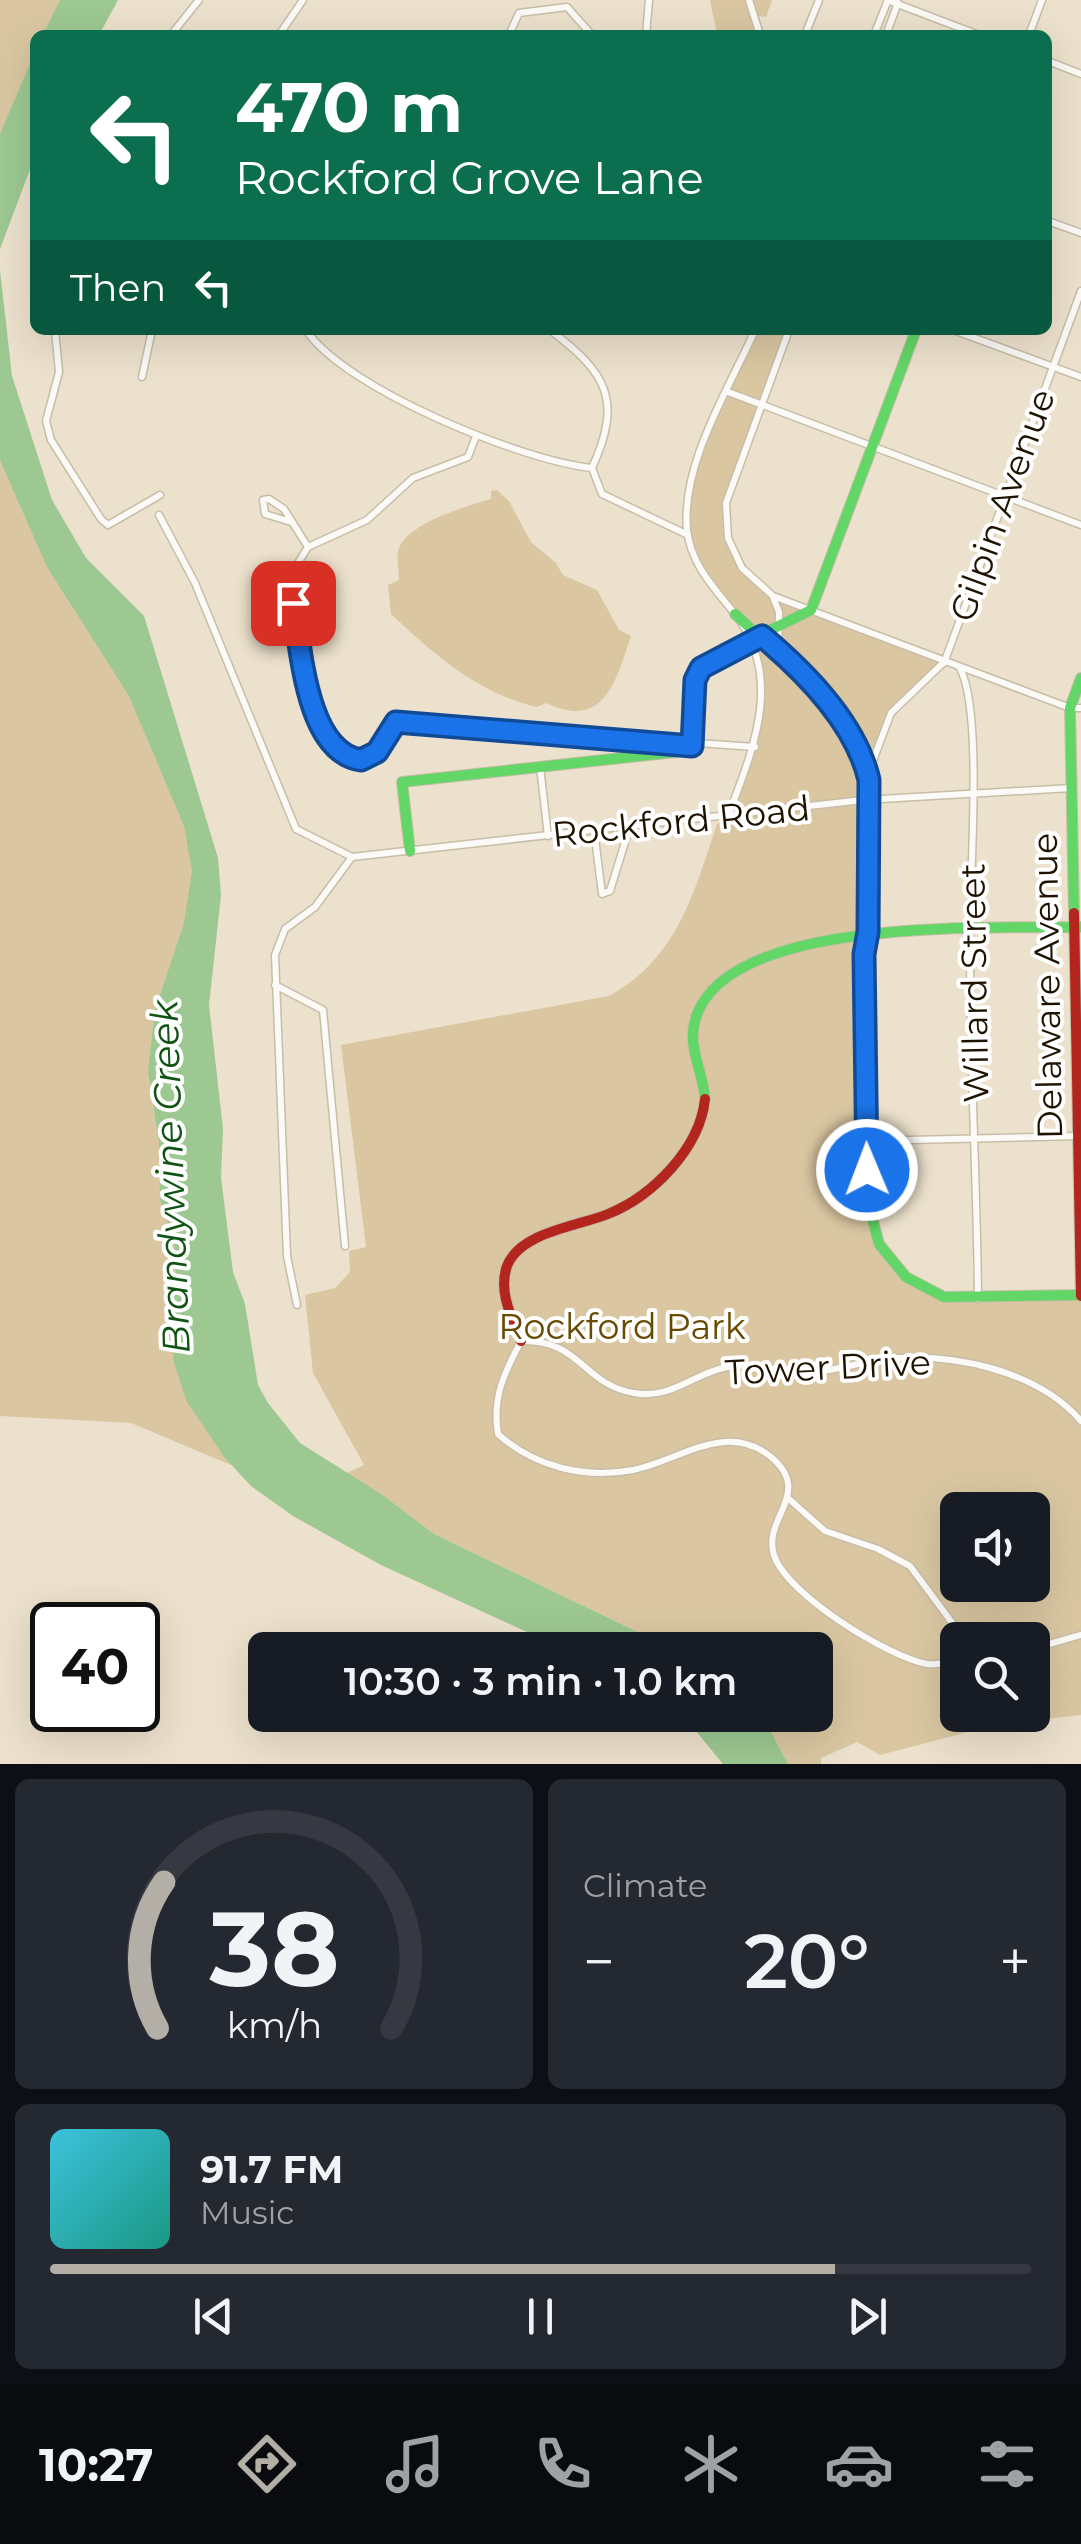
<!DOCTYPE html>
<meta charset="utf-8">
<style>
:root{--surface:#171b24;--page:#242831;--text:#f1f3f6;--muted:#9ea1a6;--line:#363941;--accent:#b3afa7}
body{margin:0;font-family:Montserrat,sans-serif;background:var(--page);color:var(--text);height:100vh;display:flex;flex-direction:column;font-size:38px;white-space:nowrap}
*{box-sizing:border-box;margin:0}
p{font-size:32px;color:var(--muted)}
.icon{flex:none;width:55px;height:55px;fill:none;stroke:currentColor;stroke-width:2;stroke-linecap:round;stroke-linejoin:round}
.map{position:relative;height:1764px;overflow:hidden}
.drawer{display:flex;flex-direction:column;gap:15px;padding:15px;background:#0d0f14;flex:1}
.drawer>*{flex:none}
.banner{position:absolute;left:30px;top:30px;width:1022px;height:305px;border-radius:15px;box-shadow:0 10px 40px #0002;background:#0b6e4f;color:#fff;overflow:hidden}
.fabs{position:absolute;left:940px;top:1492px;display:grid;gap:20px}
.fabs a{display:grid;place-items:center;width:110px;height:110px;border-radius:15px;background:var(--surface);box-shadow:0 10px 40px #0002;font-size:50px}
.speed{position:absolute;left:30px;top:1602px;display:flex;gap:20px;font-size:50px;font-weight:700;text-align:center}
.speed>*{display:grid;place-content:center;width:130px;height:130px;border-radius:50%;background:var(--surface);box-shadow:0 10px 40px #0002;line-height:1}
.speed .limit{border:5px solid #111;border-radius:15px;background:#fff;color:#111}
.pin{position:absolute;display:grid;place-items:center;width:85px;height:85px;color:#fff;margin:-42px;border-radius:20px;box-shadow:0 5px 15px #0006}
.me{position:absolute;width:110px;margin:-55px;rotate:359deg;stroke-linejoin:round;filter:drop-shadow(0 0 8px #0008)}
.turn{display:flex;align-items:center;gap:35px;height:210px;padding:0 40px;font-size:45px}
.turn .icon{width:130px;height:130px;stroke-width:2.5}
.turn b{display:block;font-size:70px;line-height:85px}
.then{display:flex;align-items:center;height:95px;padding:0 40px;background:#0003;gap:20px;font-size:38px}
.big{font-size:75px;font-weight:600;line-height:1.1}
.drawer .card{flex:1;display:flex;flex-direction:column;justify-content:center;gap:15px;min-width:0;padding:0 35px;border-radius:15px;background:var(--page)}
.drawer .dial{align-items:center;gap:0}
.dial svg{height:260px;overflow:visible;fill:none;stroke:var(--line);stroke-width:7;stroke-linecap:round;text-anchor:middle}
.dial text{fill:var(--text);stroke:none}
.song{display:flex;align-items:center;gap:30px}
.cover{width:120px;height:120px;border-radius:15px;background:linear-gradient(135deg,hsl(190 70% 55%),hsl(170 70% 35%))}
.played{height:10px;border-radius:5px;background:linear-gradient(90deg,var(--accent) 80%,var(--line) 80%)}
.keys{display:flex;justify-content:space-around;direction:ltr}
.heat{display:flex;justify-content:space-between;align-items:center;font-size:55px;direction:ltr}
.drawer .tiles{flex:1;display:grid;gap:15px;grid-template-columns:1fr 1fr}
.card:last-child{grid-column:span 2}
.trip{position:absolute;left:248px;top:1632px;width:585px;height:100px;border-radius:15px;background:var(--surface);box-shadow:0 10px 40px #0002;font-weight:600;line-height:100px;text-align:center}
.menu{display:flex;height:160px;justify-content:space-around;align-items:center;background:#090b0e;color:var(--muted)}
.menu .icon{width:70px;height:70px}
.menu .current{color:var(--accent)}
.menu b{font-size:45px;color:var(--text)}
.map>svg:first-child{display:block}
.green{fill:#dac7a2;fill-rule:evenodd}
.water{fill:#9dc892}
.lines{fill:none;stroke-linecap:round;stroke-linejoin:round}
.street-casing{stroke:#c8bda7;stroke-width:9}
.fast-casing{stroke:#c8bda7;stroke-width:12}
.jam-casing{stroke:#c8bda7;stroke-width:12}
.street{stroke:#fcfaf7;stroke-width:6}
.fast{stroke:#63d668;stroke-width:10}
.jam{stroke:#b3261e;stroke-width:10}
.route-casing{stroke:#114b97;stroke-width:25}
.route{stroke:#1a73e8;stroke-width:18}
.labels{text-anchor:middle;dominant-baseline:central;stroke-width:8;stroke-linejoin:round;paint-order:stroke}
.street-label{font-size:35px;fill:#1f1300;stroke:#fff}
.park-label{font-size:35px;fill:#684b00;stroke:#fff}
.water-label{font-size:38px;font-style:italic;fill:#0f5412;stroke:#fff}
</style>
<div class="map">
<svg width="1081" height="1764" viewBox="0 0 1081 1764">
<rect width="100%" height="100%" fill="#ece1cc"/>
<!-- green -->
<g class="green">
<path d="M0,0h91l-19,35h-37v72l-35,73z"/>
<path d="M710,0h62l-6,17 -7,-1 6,19h-48z"/>
<path d="M755,330h34l-61,164 -2,33 11,32 36,37 171,67 -48,42 -28,70 2,445 21,43 44,31 146,1v420l-82,9 -119,31 -23,-13 -36,16v6h-33l-20,-38 -11,-11h58v-65h-140l-241,-116 -87,-61 17,-8 -51,-92 -8,-78 30,-7 15,-16 -1,-21 17,-4 -25,-202 268,-49c68,-37 85,-103 108,-172 17,-12 21,-34 29,-53 20,-52 20,-114 -14,-160 -17,-25 -41,-48 -44,-79 -8,-67 41,-142 67,-202zM958,1510h74v75h-74zM958,1640h74v75h-74z"/>
<path d="M0,401l208,447 -14,148 46,457 -9,12 -100,-42 -131,-7z"/>
<path d="M497,490l12,11 22,41 25,21 7,12 34,15 22,40 12,6c-15,44 -26,95 -85,67l-9,4c-60,-14 -102,-52 -146,-93l-3,-29 11,-5c0,-10 -3,-24 0,-32 11,-26 68,-42 92,-49v-8z"/>
</g>
<!-- water -->
<g class="water">
<path d="M60,0h58l-19,35h-56z"/>
<path d="M35,52v104l-35,93v-115z"/>
<path d="M0,270l12,106 40,124 34,58 58,58 74,242 3,37 -12,110 14,124 -2,49 12,94 12,32 13,81 10,18 32,40 81,51 53,40 241,116h-109l-185,-85 -88,-49 -42,-30 -26,-28 -38,-56 -13,-39 -3,-49 6,-32 -3,-41 -14,-41 -1,-57 -11,-73 7,-60 29,-87 8,-52 -8,-45 -55,-130 -82,-129 -47,-107z"/>
<path d="M671,1715h86l11,11 20,38h-65l-28,-34z"/>
</g>
<g class="lines">
<defs>
<g id="street">
<path d="M749,0l11,35"/>
<path d="M887,0l92,35"/>
<path d="M171,35l28,-35"/>
<path d="M279,35l24,-35"/>
<path d="M509,35l10,-22 48,-6 25,28"/>
<path d="M646,35l3,-35"/>
<path d="M805,35l14,-35"/>
<path d="M874,35l14,-35"/>
<path d="M886,35l12,-32"/>
<path d="M1029,35l13,-35"/>
<path d="M1048,61l33,13"/>
<path d="M1048,221l33,12"/>
<path d="M55,330l4,42 -13,49 5,19 50,79 7,6 52,-30"/>
<path d="M306,330c39,59 217,131 286,138"/>
<path d="M550,330c57,43 73,70 42,138l10,26 86,41"/>
<path d="M789,330l-63,173 2,35 14,30 31,28 297,112h11"/>
<path d="M953,330l128,47"/>
<path d="M142,377l10,-47"/>
<path d="M728,392l353,133"/>
<path d="M476,436l-8,21 -55,21 -46,42 -59,27 -15,24v32l19,101 6,19 30,35 23,-2 25,-34 359,25"/>
<path d="M159,515l36,68 101,246 56,28"/>
<path d="M291,522l-26,-8 -2,-14 6,-1 15,10 24,38"/>
<path d="M773,597l6,15 -1,39"/>
<path d="M944,663l137,-372"/>
<path d="M960,668c23,44 10,202 10,258 -1,124 7,249 8,373"/>
<path d="M540,767l8,69"/>
<path d="M868,774l23,-61 52,-50"/>
<path d="M728,816c24,-64 57,-138 7,-202 -20,-25 -44,-49 -48,-84 -6,-67 42,-141 68,-200"/>
<path d="M594,830l8,64 8,-3 20,-65"/>
<path d="M352,857l511,-57 208,-12"/>
<path d="M275,985l48,25 22,236"/>
<path d="M867,1141l211,-5"/>
<path d="M297,1305l-10,-49 -12,-301 10,-26 30,-22 37,-50"/>
<path d="M789,1499l36,32 53,18 32,17 55,74"/>
<path d="M1032,1649l49,-14"/>
<path d="M958,1662c-10,1 -21,3 -31,2 -39,-7 -141,-70 -153,-109 -12,-37 40,-62 -3,-98 -45,-37 -92,4 -138,13 -48,9 -99,-3 -135,-36 -6,-36 6,-61 23,-93 60,-2 62,44 113,52 37,7 60,-20 93,-26 27,-5 56,6 83,5 26,-1 50,-10 75,-13 66,-7 152,11 196,62"/>
</g>
<g id="fast">
<path d="M735,614l78,72 53,81 6,33 -8,154 3,245 12,45 27,33 38,20 137,-2"/>
<path d="M410,851l-8,-69 274,-30 16,-6 5,-71 53,-35 61,-30 105,-280"/>
<path d="M1074,913l-4,-205 11,-30"/>
<path d="M705,1099c-2,-29 -19,-53 -9,-82 34,-102 296,-88 385,-90"/>
</g>
<g id="jam">
<path d="M1074,913l7,383"/>
<path d="M521,1341c-9,-23 -23,-49 -14,-75 13,-34 72,-40 101,-52 45,-18 92,-66 97,-115"/>
</g>
</defs>
<!-- street casing -->
<use href="#street" class="street-casing"/>
<!-- fast casing -->
<use href="#fast" class="fast-casing"/>
<!-- jam casing -->
<use href="#jam" class="jam-casing"/>
<!-- street -->
<use href="#street" class="street"/>
<!-- fast -->
<use href="#fast" class="fast"/>
<!-- jam -->
<use href="#jam" class="jam"/>
</g>
<g class="lines">
<defs>
<path id="route" d="M293,603c8,45 13,149 68,157l16,-8 19,-30 296,24 3,-66 6,-12 61,-32c43,36 94,87 107,144l-1,152 -4,22 3,216"/>
</defs>
<!-- route casing -->
<use href="#route" class="route-casing"/>
<!-- route -->
<use href="#route" class="route"/>
</g>
<g class="labels">
<!-- street labels -->
<g class="street-label">
<text transform="translate(1002 505) rotate(-70)">Gilpin Avenue</text>
<text transform="translate(681 821) rotate(-6)">Rockford Road</text>
<text transform="translate(974 983) rotate(-91)">Willard Street</text>
<text transform="translate(1047 986) rotate(-91)">Delaware Avenue</text>
<text transform="translate(828 1367) rotate(-3)">Tower Drive</text>
</g>
<!-- park labels -->
<g class="park-label">
<text x="622" y="1326">Rockford Park</text>
</g>
<!-- water labels -->
<g class="water-label">
<text transform="translate(170 1177) rotate(-92)">Brandywine Creek</text>
</g>
</g>
</svg>
<div class="fabs">
<a><svg class="icon" aria-label="sound" viewBox="0 0 24 24"><path d="M4 9h4l5-4v14l-5-4H4zM17 9q2 3 0 6"/></svg></a>
<a><svg class="icon" aria-label="search" viewBox="0 0 24 24"><circle cx="10" cy="10" r="6"/><path d="M15 15l6 6"/></svg></a>
</div>
<div class="speed"><div class="limit">40</div></div>
<div class="pin" style="left:293px;top:603px;background:#d93025"><svg class="icon" aria-label="arrive" viewBox="0 0 24 24"><path d="M6 21V4h12l-3 4 3 4H6"/></svg></div>
<svg class="me" style="left:867px;top:1170px" viewBox="-20 -20 40 40"><circle r="17" fill="#1a73e8" stroke="#fff" stroke-width="3"/><path d="M0-11L8 9 0 5-8 9z" fill="#fff"/></svg>
<div class="trip">10:30 · 3 min · 1.0 km</div>
<div class="banner">
<div class="turn"><svg class="icon" aria-label="left" viewBox="0 0 24 24"><path d="M17 20v-9H6M10 6l-5 5 5 5"/></svg><div><b>470 m</b>Rockford Grove Lane</div></div>
<div class="then">Then<svg class="icon" aria-label="left" viewBox="0 0 24 24"><path d="M17 20v-9H6M10 6l-5 5 5 5"/></svg></div>
</div>
</div>
<section class="drawer">
<div class="tiles">
<div class="card dial"><svg viewBox="0 0 100 80">
<path d="M14 69A42 42 0 1 1 86 69"/>
<path d="M14 69A42 42 0 0 1 16 24" stroke="#b3afa7"/>
<text x="50" y="56" font-size="32" font-weight="700">38</text>
<text x="50" y="72" font-size="11">km/h</text>
</svg></div>
<div class="card"><p>Climate</p>
<div class="heat"><a>−</a><b class="big">20°</b><a>+</a></div>
</div>
<div class="card">
<div class="song"><i class="cover"></i><div><b>91.7 FM</b><p>Music</p></div></div>
<div class="played"></div>
<div class="keys"><svg class="icon" aria-label="previous" viewBox="0 0 24 24"><path d="M18 5L8 12l10 7zM5 5v14"/></svg><svg class="icon" aria-label="pause" viewBox="0 0 24 24"><path d="M8 5v14M16 5v14"/></svg><svg class="icon" aria-label="next" viewBox="0 0 24 24"><path d="M6 5l10 7-10 7zM19 5v14"/></svg></div>
</div>
</div>
</section>
<nav class="menu">
<b>10:27</b>
<svg class="icon current" aria-label="directions" viewBox="0 0 24 24"><path d="M12 3l9 9-9 9-9-9zM9 14v-3h6M13 9l2 2-2 2"/></svg>
<svg class="icon" aria-label="music" viewBox="0 0 24 24"><path d="M9 18V5l10-2v13"/><circle cx="6" cy="18" r="3"/><circle cx="16" cy="16" r="3"/></svg>
<svg class="icon" aria-label="phone" viewBox="0 0 24 24"><path d="M5 4h4l2 5-3 2q2 4 5 5l2-3 5 2v4C11 20 4 13 5 4z"/></svg>
<svg class="icon" aria-label="climate" viewBox="0 0 24 24"><path d="M12 3v18M4 7l16 10M4 17L20 7"/></svg>
<svg class="icon" aria-label="car" viewBox="0 0 24 24"><path d="M5 17H2v-5l4-1 3-4h7l3 4 3 1v5h-3M9 17h6M6 11h13"/><circle cx="7" cy="17" r="2"/><circle cx="17" cy="17" r="2"/></svg>
<svg class="icon" aria-label="filters" viewBox="0 0 24 24"><path d="M4 7h16M4 17h16"/><circle cx="9" cy="7" r="2"/><circle cx="15" cy="17" r="2"/></svg>
</nav>
